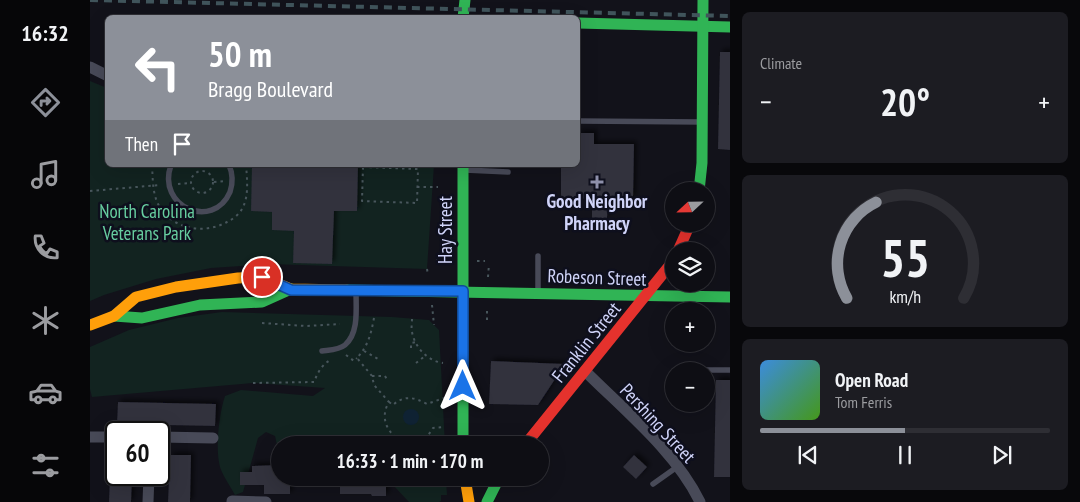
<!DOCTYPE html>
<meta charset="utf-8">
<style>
:root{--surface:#0e0e14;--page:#1c1c22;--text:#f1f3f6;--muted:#9b9ca0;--line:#2e2e34;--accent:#8c9099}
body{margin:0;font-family:"PT Sans Narrow",sans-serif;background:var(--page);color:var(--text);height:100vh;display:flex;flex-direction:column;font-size:19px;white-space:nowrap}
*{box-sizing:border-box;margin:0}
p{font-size:16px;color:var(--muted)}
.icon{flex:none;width:28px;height:28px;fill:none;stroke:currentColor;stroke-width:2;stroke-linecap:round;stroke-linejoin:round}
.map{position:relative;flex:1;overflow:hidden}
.details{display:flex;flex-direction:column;gap:12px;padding:12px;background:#08080b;width:350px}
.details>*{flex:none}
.banner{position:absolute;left:15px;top:15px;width:475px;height:152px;border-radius:8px;box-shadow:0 5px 20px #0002,0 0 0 1px var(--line);background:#8c9099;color:#fff;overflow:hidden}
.needle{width:32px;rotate:248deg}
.tools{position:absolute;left:575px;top:182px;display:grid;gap:10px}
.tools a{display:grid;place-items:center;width:50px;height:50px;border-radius:50%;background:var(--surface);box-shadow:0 5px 20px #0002,0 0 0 1px var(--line);font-size:25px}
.speed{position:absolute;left:15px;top:421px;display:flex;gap:10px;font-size:25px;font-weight:700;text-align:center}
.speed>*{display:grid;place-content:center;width:65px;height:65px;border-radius:50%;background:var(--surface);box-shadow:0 5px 20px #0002,0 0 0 1px var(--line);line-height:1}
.speed .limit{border:2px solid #111;border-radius:8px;background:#fff;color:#111}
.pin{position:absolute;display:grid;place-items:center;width:42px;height:42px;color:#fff;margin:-21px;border:2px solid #fff;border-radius:50%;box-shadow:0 1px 5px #0007}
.me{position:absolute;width:55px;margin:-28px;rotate:0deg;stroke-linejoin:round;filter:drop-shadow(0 0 4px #0008)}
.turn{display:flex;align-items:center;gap:18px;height:105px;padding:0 20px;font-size:22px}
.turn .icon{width:65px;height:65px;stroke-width:2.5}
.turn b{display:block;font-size:35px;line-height:42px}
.then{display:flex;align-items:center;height:48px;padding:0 20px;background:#0003;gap:10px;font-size:19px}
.big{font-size:38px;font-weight:700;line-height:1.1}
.details .card{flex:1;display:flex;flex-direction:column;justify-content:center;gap:8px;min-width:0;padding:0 18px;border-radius:8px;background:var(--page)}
.details .dial{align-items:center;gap:0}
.dial svg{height:130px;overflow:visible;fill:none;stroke:var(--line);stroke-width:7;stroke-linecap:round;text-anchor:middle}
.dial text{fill:var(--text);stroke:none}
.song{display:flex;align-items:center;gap:15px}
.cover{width:60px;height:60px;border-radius:8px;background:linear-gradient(135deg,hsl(210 70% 55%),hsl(100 70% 35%))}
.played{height:5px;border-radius:2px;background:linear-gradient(90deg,var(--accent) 50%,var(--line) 50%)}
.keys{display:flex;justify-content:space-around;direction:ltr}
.heat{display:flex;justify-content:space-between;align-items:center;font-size:28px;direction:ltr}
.trip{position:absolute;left:181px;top:436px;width:278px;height:50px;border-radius:25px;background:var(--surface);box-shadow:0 5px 20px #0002,0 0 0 1px var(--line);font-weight:700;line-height:50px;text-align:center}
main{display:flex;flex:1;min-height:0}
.tab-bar{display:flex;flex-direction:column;width:90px;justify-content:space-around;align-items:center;background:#060608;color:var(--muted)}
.tab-bar .icon{width:35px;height:35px}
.tab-bar .on{color:var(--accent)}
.tab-bar b{font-size:22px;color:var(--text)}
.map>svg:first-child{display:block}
.green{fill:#122320}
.water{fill:#0f2233}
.building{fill:#30303c;filter:url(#shadow)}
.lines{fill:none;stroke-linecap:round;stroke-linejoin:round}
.path{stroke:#48565c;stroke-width:2;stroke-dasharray:2.5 4;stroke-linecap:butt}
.lane{stroke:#484a58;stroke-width:5.5}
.street{stroke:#484a58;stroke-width:11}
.fast{stroke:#30b455;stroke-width:11}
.slow{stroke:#ff9f0a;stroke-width:11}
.jam{stroke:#e5322d;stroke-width:11}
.rail{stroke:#40545b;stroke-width:4;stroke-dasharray:8 6;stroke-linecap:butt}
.route-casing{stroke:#114b97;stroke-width:12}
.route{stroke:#1a73e8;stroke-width:9}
.poi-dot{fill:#8e90ab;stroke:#0e0f1d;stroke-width:2}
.labels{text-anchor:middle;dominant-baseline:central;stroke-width:5;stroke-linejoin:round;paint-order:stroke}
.poi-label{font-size:19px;font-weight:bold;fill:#d0d4f9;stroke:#0e0f1d}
.park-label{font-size:19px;fill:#67cea0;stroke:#0e0f1d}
.street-label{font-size:19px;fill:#d0d4f9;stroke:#0e0f1d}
</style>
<main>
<nav class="tab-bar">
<b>16:32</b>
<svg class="icon on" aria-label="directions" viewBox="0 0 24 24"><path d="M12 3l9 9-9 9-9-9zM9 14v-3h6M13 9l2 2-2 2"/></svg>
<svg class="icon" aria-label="music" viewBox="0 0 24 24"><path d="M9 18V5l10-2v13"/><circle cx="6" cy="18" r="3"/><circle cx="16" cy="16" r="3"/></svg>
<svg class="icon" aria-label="phone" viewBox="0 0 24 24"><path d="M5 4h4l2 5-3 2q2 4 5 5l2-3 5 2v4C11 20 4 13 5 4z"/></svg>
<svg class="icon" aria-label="climate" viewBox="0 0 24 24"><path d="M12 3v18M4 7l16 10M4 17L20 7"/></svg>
<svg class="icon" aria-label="car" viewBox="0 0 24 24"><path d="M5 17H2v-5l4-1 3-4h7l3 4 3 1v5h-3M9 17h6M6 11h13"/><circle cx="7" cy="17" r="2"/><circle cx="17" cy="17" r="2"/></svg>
<svg class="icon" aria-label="filters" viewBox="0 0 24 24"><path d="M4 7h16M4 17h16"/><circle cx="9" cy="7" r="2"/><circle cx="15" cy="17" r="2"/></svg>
</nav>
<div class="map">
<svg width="640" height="502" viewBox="0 0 640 502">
<defs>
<filter id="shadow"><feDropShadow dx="3" dy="-3" stdDeviation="2.5" flood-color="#0009"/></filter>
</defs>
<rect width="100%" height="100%" fill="#12121a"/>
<!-- green -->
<g class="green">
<path d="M0,81l17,7 1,77h326l-7,104 -158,-5 -58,4 -55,11 -52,16 -14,6z"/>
<path d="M132,312l170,5 37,3 10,10 6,115h-165v14l-5,-23 -9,-4 -8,6 -15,54 -8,3c-5,-9 -12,-19 -15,-28 -5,-18 -1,-53 5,-71l16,-6 72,6 12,-8 -72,-5 -161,14 -2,-8v-42l39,-17 49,-12z"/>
<path d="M275,478h81l1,17h-6v6l-2,1h-30l-15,-16 -28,-5z"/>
</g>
<!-- water -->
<circle class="water" cx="321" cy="417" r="8"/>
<!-- building -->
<g class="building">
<path d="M630,52h10v98l-12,-1z"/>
<path d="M488,133h16v11h40l-1,55 -25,-1 -1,20h-15v-19l-31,-1v-33h17z"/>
<path d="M162,165h106l-1,46h-23l-2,53 -39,-1 1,-32 -22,-1v-18l-21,-1z"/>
<path d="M401,361l74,3 -27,41 -49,-1z"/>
<path d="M626,380h14v97h-16z"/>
<path d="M28,402l98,2 -1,22 -98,-2z"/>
<path d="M80,455h21l-1,47h-22z"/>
<path d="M544,455l13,12 -11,12 -13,-12z"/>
<path d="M190,465v13h10v16h-26v-9h-24v-13h12v-6z"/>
<path d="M20,475h22l-1,27h-22z"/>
<path d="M250,478h46v18h-14l-1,-2h-31z"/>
</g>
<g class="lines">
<!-- path -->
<g class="path">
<path d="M62,165c1,15 0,31 9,44 15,21 44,25 66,13 6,-3 13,-8 16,-15 6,-12 4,-29 3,-42"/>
<path d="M273,167l55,2 -1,34 -55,-2z"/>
<circle cx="112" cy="182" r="11"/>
<path d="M124,182l11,-1"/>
<path d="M88,184l13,-1"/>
<path d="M327,187h21"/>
<path d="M0,191l70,-6"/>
<path d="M346,260h11"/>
<path d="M387,261h8"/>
<path d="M337,269l1,6"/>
<path d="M398,277l1,-13"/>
<path d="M342,305l2,20"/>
<path d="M284,318c-3,16 -6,28 -17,40l15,18 2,9 15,17c-18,29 26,59 44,26l11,-1"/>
<path d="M322,319c0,4 -1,9 0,13 3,16 16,29 31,31"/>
<path d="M397,320v-13"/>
<path d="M172,323l44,3 34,-2"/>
<path d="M321,348v-5l6,-1"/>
<path d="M274,351l14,8"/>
<path d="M256,355l8,6 3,-3"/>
<path d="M326,363l9,-7"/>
<path d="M282,376h13l3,5"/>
<path d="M163,383l61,-1c4,-10 8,-18 18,-23"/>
<path d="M299,402l4,3c11,-10 21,-8 34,-1l17,-6"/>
</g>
<!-- lane -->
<g class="lane">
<path d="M488,121l124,1"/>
<path d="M81,165c-15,42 42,66 59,27 3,-9 3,-18 -1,-27"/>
<path d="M375,170l43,2"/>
<path d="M448,256v35"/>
<path d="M232,351c7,-1 17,-1 23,-6 14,-12 11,-36 11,-53"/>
<path d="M612,370h28"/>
<path d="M544,417l6,-14"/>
<path d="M563,484l24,-17"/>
</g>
<!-- street -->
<g class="street">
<path d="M0,67l18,9"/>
<path d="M495,371c39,39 91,81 115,131"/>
<path d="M0,437h26"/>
<path d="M69,437l54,1"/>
<path d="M58,502l1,-27"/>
<path d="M142,502v-1l34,1"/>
</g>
<!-- fast -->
<g class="fast">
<path d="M373,18l2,-18"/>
<path d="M488,23l152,4"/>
<path d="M373,165v280"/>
<path d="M609,191l3,-28 1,-163"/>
<path d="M257,290l383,7"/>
<path d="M24,316l28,2 58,-13 62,-3 29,-13"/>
<path d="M397,502l12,-24"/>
</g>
<!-- slow -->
<g class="slow">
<path d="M0,325l24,-9 22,-19 40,-10 62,-9 24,-1 29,12 56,1"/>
<path d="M375,478l4,24"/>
</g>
<!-- jam -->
<g class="jam">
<path d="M588,251l12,-27"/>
<path d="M435,445l149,-185"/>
</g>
<!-- rail -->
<path class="rail" d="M0,0l640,16"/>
</g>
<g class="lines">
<defs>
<path id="route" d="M172,277l29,13 172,1v95"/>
</defs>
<!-- route casing -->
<use href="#route" class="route-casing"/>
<!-- route -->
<use href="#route" class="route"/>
</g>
<!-- markers -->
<path class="poi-dot" d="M504.5 174.5h5v5h5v5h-5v5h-5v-5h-5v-5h5z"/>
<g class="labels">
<!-- poi labels -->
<g class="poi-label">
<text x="507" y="201">Good Neighbor<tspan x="507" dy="22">Pharmacy</tspan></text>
</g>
<!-- park labels -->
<g class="park-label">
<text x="57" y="211">North Carolina<tspan x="57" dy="22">Veterans Park</tspan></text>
</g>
<!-- street labels -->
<g class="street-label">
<text transform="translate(355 230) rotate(-90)">Hay Street</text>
<text transform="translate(507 277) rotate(2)">Robeson Street</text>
<text transform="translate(496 342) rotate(-51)">Franklin Street</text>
<text transform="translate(568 423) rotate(47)">Pershing Street</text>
</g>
</g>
</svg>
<div class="tools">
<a><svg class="needle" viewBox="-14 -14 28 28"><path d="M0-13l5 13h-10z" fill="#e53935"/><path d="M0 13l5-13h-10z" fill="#9b9ca0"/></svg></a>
<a><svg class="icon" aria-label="layers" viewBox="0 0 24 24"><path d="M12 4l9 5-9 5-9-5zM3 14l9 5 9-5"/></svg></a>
<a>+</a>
<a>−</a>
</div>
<div class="speed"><div class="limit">60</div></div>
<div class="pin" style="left:172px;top:277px;background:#d93025"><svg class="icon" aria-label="arrive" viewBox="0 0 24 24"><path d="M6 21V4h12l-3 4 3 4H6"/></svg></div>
<svg class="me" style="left:373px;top:386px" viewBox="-20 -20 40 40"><path d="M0-17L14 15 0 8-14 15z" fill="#1a73e8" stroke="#fff" stroke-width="4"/></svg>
<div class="trip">16:33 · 1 min · 170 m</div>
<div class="banner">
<div class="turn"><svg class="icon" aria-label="left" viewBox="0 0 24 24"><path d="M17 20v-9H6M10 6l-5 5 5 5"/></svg><div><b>50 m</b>Bragg Boulevard</div></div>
<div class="then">Then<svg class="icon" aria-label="arrive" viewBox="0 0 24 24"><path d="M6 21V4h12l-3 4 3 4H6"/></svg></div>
</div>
</div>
<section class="details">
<div class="card"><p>Climate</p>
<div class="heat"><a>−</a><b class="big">20°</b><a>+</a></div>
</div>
<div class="card dial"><svg viewBox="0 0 100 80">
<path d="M14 69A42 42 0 1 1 86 69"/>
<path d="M14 69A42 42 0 0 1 32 10" stroke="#8c9099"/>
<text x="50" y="56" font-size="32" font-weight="700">55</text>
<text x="50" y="72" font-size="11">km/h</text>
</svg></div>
<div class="card">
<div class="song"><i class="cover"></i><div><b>Open Road</b><p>Tom Ferris</p></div></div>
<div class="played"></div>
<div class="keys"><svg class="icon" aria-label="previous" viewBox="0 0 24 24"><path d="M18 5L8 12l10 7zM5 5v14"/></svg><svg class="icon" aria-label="pause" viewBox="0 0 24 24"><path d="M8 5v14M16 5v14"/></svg><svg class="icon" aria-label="next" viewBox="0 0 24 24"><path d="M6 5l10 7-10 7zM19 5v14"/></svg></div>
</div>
</section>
</main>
